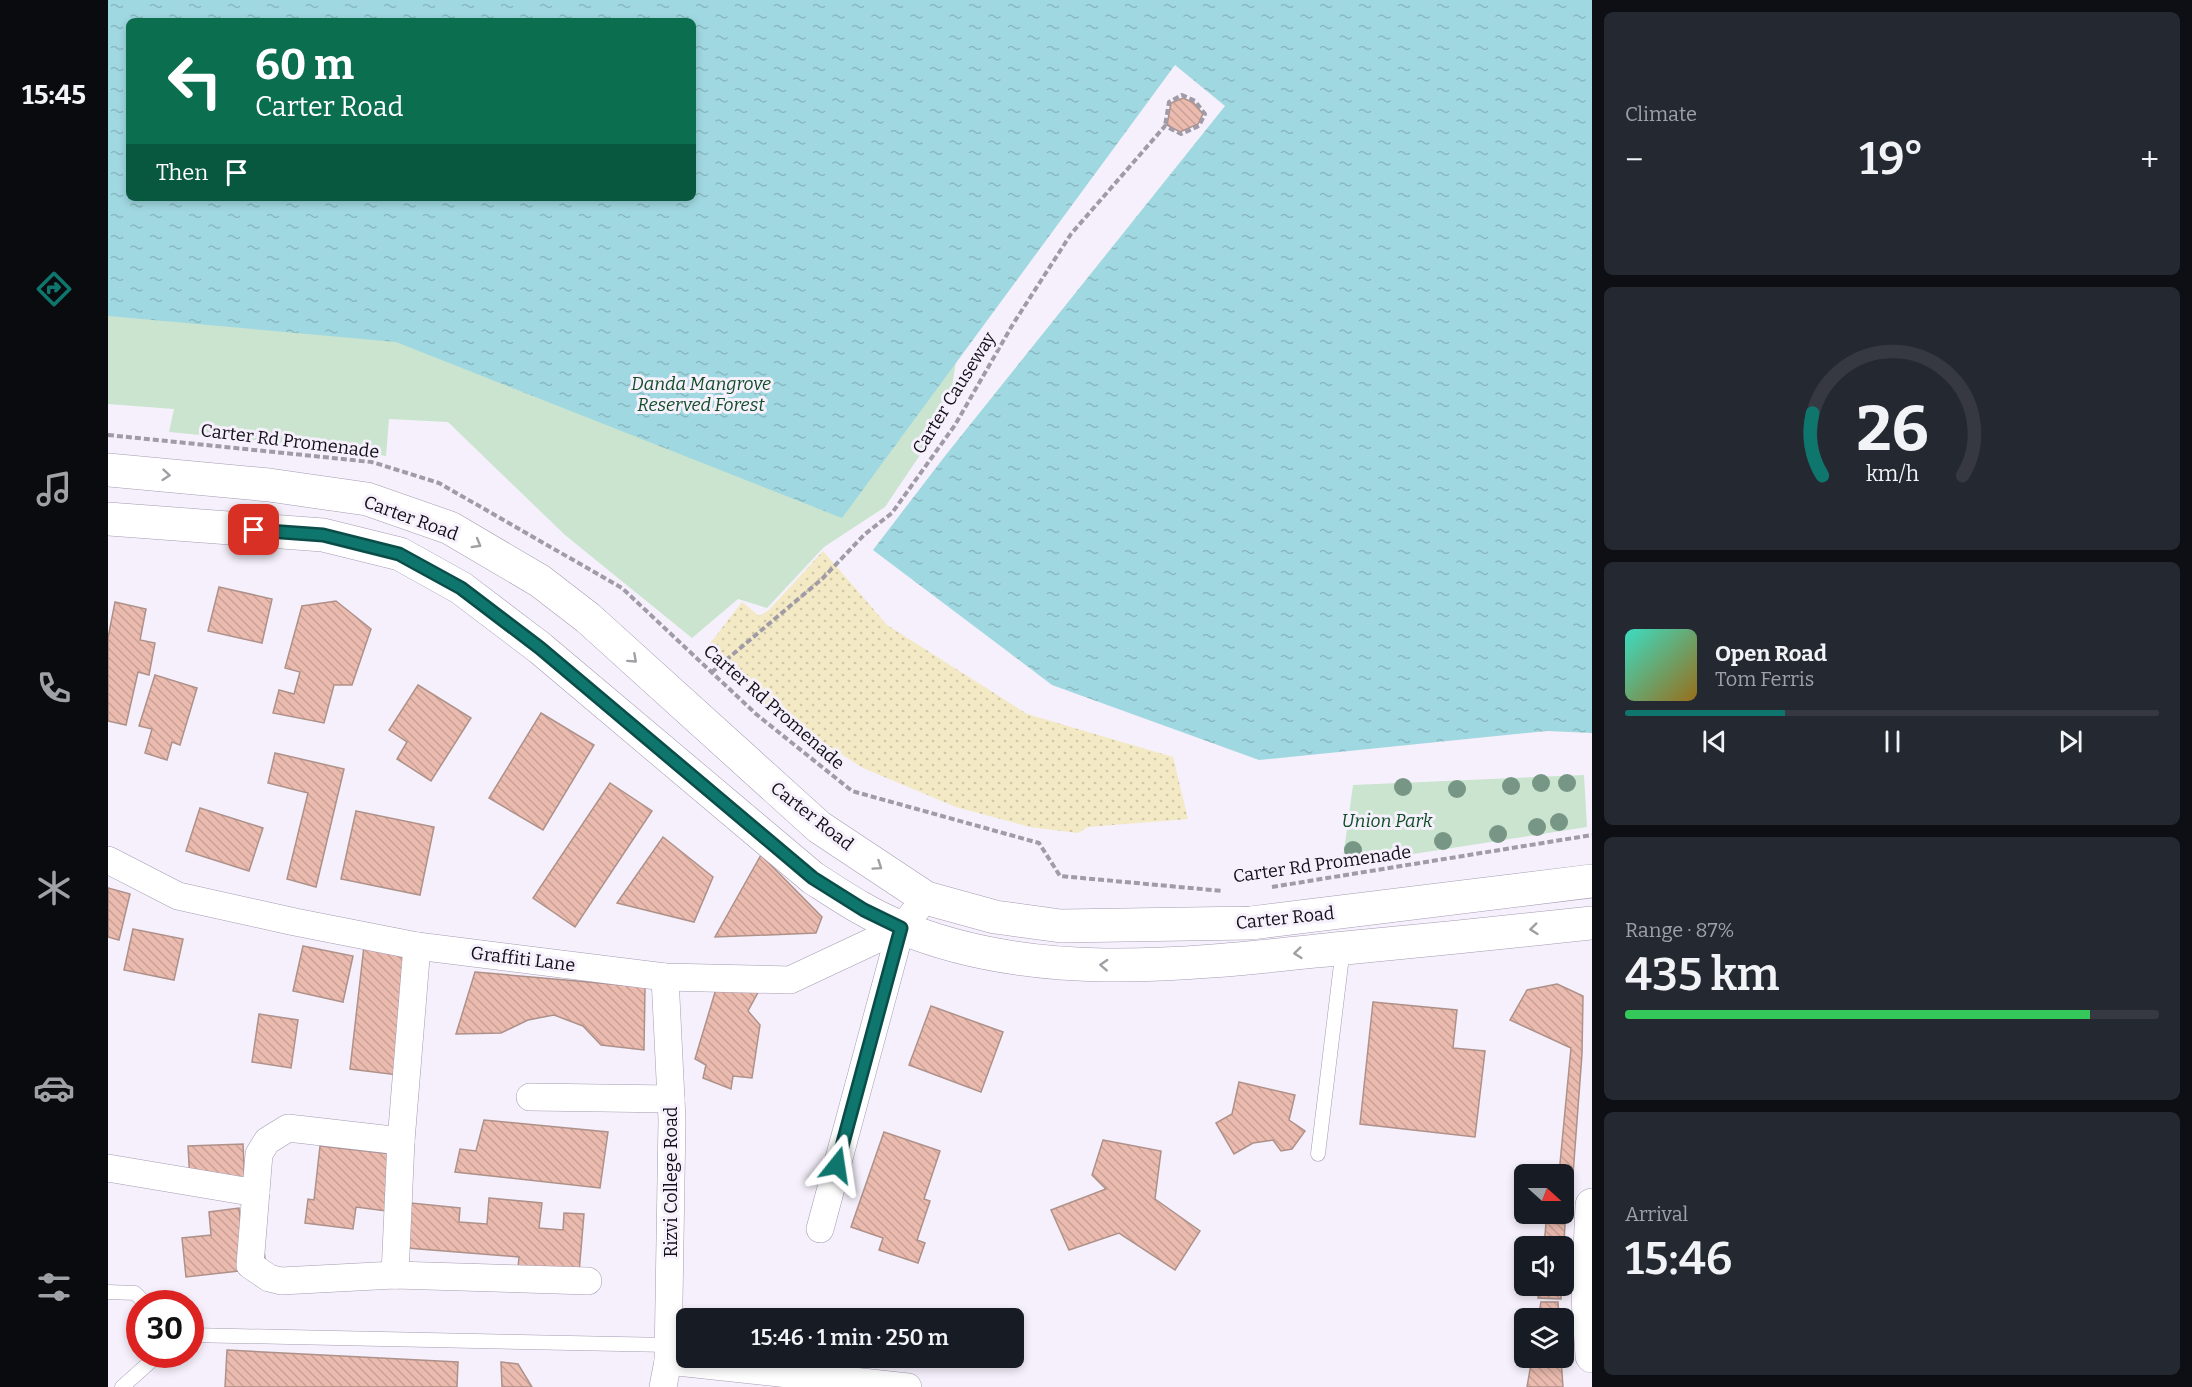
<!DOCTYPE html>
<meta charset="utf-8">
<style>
:root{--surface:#171b24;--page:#242831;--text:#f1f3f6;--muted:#9ea1a6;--line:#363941;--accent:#0f766e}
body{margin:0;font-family:Bitter,serif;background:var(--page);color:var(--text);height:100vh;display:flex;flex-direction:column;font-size:22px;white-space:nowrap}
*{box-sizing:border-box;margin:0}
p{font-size:20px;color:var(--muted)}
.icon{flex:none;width:33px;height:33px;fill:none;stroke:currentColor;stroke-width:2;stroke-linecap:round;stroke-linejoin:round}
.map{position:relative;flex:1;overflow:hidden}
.drawer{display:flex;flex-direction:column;gap:12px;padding:12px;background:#0d0f14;width:600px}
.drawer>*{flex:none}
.banner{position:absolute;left:18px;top:18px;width:570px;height:183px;border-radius:9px;box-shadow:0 3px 9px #0003;background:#0b6e4f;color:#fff;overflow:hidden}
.needle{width:39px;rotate:111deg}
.tools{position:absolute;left:1406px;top:1164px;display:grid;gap:12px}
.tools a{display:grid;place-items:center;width:60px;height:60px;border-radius:9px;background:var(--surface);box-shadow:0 3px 9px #0003;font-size:30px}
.speed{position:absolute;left:18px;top:1290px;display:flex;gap:12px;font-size:30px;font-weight:700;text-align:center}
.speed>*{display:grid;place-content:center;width:78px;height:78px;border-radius:50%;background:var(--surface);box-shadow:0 3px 9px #0003;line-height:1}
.speed .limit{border:9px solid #d22;background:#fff;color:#111}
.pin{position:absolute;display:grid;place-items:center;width:51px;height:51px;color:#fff;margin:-26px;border-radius:12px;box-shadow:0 3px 9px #0006}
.me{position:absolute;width:66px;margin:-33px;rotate:15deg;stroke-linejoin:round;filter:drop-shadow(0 0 4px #0008)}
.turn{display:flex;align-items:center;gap:21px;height:126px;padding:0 30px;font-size:27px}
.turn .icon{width:78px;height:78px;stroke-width:2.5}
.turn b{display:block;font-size:42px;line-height:51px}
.then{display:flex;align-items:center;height:57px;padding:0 30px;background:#0003;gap:12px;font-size:22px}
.big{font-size:45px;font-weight:600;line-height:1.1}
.drawer .tile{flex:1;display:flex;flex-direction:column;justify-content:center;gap:9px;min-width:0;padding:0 21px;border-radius:9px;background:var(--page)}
.drawer .dial{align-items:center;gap:0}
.dial svg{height:156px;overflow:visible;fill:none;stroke:var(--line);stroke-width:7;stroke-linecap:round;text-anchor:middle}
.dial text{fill:var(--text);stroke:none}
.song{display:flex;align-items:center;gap:18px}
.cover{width:72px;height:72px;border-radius:9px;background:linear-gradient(135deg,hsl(170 70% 55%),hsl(40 70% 35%))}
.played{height:6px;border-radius:3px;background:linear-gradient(90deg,var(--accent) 30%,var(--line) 30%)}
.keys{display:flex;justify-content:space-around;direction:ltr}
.heat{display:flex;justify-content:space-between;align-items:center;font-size:33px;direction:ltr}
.charge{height:9px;border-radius:4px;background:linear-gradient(90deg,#34c759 87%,var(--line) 0)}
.trip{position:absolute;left:568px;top:1308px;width:348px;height:60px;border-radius:9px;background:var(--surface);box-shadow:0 3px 9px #0003;font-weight:600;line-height:60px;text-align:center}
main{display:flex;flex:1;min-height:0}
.menu{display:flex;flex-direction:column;width:108px;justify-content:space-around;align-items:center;background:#090b0e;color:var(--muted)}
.menu .icon{width:42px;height:42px}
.menu .active{color:var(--accent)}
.menu b{font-size:27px;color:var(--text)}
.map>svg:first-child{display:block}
.sand{fill:url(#sand-dots)}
.green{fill:#cae4cf}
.water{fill:url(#water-ripples);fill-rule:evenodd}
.building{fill:url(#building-back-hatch);stroke:#ae918a;stroke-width:1.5}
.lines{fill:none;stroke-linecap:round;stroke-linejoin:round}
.lane-casing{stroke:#a59bb3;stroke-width:15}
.street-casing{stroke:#a59bb3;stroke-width:28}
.secondary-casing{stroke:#a59bb3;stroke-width:34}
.path{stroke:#a09ba6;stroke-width:4;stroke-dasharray:6 3;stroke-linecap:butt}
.lane{stroke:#fff;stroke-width:14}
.street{stroke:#fff;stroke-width:27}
.secondary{stroke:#fff;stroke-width:33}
.tree{fill:#779686}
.oneway{stroke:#a19fa3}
.route-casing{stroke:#0a4d48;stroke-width:15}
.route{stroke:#0f766e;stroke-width:10}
.labels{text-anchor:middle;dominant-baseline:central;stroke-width:6;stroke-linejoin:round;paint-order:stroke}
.park-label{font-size:18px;font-style:italic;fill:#104d27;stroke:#f5f0fb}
.street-label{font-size:18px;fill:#130f18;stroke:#f5f0fb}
</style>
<main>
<nav class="menu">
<b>15:45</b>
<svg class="icon active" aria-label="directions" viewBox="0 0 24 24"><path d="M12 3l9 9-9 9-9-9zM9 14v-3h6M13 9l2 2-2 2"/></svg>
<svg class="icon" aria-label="music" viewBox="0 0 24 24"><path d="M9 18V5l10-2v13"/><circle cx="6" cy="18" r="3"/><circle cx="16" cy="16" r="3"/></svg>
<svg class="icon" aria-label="phone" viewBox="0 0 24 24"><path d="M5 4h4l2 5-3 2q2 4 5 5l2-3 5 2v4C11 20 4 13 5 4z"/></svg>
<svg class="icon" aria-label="climate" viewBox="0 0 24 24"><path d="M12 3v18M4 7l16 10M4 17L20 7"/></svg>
<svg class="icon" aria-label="car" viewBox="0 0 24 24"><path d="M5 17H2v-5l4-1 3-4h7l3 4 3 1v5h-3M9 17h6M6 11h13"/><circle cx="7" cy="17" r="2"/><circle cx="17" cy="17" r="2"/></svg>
<svg class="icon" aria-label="filters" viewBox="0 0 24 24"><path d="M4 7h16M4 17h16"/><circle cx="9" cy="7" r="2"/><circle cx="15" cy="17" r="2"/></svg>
</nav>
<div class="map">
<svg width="1484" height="1387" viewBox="0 0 1484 1387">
<defs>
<pattern id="sand-dots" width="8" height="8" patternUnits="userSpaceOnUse" patternTransform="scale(1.5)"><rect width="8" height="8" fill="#f3e9c4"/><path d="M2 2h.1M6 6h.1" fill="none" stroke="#cfc7a8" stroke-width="1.8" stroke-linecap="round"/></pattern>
<pattern id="water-ripples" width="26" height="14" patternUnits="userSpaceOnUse" patternTransform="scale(1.5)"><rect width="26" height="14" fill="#a0d8e1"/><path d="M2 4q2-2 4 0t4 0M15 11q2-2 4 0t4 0" fill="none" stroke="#89b8c0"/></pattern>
<pattern id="building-back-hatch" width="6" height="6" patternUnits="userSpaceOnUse" patternTransform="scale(1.5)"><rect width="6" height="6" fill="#ebbbaf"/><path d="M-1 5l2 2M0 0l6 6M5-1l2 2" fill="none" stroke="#c9a096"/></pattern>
</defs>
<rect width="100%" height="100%" fill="#f5f0fb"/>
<!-- sand -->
<path class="sand" d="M715,551l64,74 140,89 146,43 15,62 -100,8 -10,6 -48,-6 -74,-20 -93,-39 -94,-60 -61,-62 34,-44 17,14 10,-6z"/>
<!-- green -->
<g class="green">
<path d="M0,0l577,21h-556v177h564l266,144 -7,45 -28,62 -39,58 -61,40 -57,61 -29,-9 -46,39 -127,-103 -117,-113 -59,-3 -3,37 -39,-7 -178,-17 5,-23 -66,-5z"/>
<path d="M1476,775l3,52 -245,38 11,-80z"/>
</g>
<!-- water -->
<path class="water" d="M0,0h1484v733l-45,-2 -288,29 -207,-75 -179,-135 72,-94 280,-350 -50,-41 -333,453 -446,-176 -288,-26zM21,21h564v177h-564z"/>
<!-- building -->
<g class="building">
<path d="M1075,98l11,5 9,11 -5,10 -18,8 -13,-7 4,-22z"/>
<path d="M111,587l53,12 -10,44 -54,-12z"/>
<path d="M228,601l35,28 -19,56h-18l-10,38 -51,-10 6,-23 15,4 6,-22 -15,-4 17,-62z"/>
<path d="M7,602l31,7 -6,31 15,3 -6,32 -11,-3 -12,53 -18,-4v-83z"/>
<path d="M47,675l42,13 -17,57 -8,-3 -5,18 -22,-7 7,-24 -13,-3z"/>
<path d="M310,685l53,33 -40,63 -34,-22 10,-17 -18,-12z"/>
<path d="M433,713l53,32 -51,85 -54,-32z"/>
<path d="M167,753l69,16 -28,118 -29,-8 21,-86 -40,-10z"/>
<path d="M502,783l42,28 -77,116 -42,-29z"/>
<path d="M92,808l63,20 -14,43 -63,-20z"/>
<path d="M248,811l78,16 -14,68 -79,-16z"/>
<path d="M555,837l50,40 -19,45 -77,-19z"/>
<path d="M653,855l61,62 -6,16 -101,4z"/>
<path d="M0,888l22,6 -11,46 -11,-3z"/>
<path d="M25,929l50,10 -9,41 -50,-10z"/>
<path d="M195,946l50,10 -10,46 -50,-11z"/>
<path d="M256,946l45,13 -11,116 -48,-6z"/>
<path d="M367,972l170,15 -1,63 -43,-5 -18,-19 -29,-11 -26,5 -27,13 -45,1z"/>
<path d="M1449,984l26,12 -1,58 -10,134h-9v-14h-4l12,-126 -61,-28 17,-30z"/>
<path d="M653,987l-13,24 12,14 -8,53 -19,-2 -2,13 -28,-11 3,-13 -11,-6 21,-70z"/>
<path d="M1265,1002l84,8 -4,38 32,3 -10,86 -115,-13z"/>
<path d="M823,1006l72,26 -22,60 -72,-27z"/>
<path d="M151,1014l39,6 -7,48 -39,-6z"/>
<path d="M1131,1082l56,13 -6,25 16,11 -13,18 -11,2 -8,-11 -20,3 -19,11 -18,-31 16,-9z"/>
<path d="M376,1120l124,12 -8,56 -145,-16 5,-23 16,2z"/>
<path d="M776,1132l56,19 -16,48 6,2 -13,39 8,3 -7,20 -39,-13 4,-12 -32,-11z"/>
<path d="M995,1140l58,11 -6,48 45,32 -25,39 -56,-37 -50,17 -18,-40 55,-21 -14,-14z"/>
<path d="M135,1144l2,43 -55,-5 -2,-36z"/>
<path d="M212,1146l72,8 -6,57 -30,-4 -3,22 -48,-6 3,-24 6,1z"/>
<path d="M381,1198l53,5 -3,25 24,2 1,-17 20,1 -5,59 -61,-5 1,-11 -112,-9 4,-45 49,5 -1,14 28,2z"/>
<path d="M131,1208l2,16 20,-2 5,46 -80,9 -4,-39 29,-3 -2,-23z"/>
<path d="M1438,1223l19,1 -2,37v-15h-19z"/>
<path d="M1431,1286h22v13l-23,-1z"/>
<path d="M1433,1302h17l1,16h-21z"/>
<path d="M119,1350l231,12 -1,25h-232z"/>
<path d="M1424,1358h29l2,29h-36z"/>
<path d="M393,1362l17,2 14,23h-30z"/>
</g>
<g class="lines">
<defs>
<g id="lane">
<path d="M1210,1154l25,-206"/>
<path d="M0,1292l27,1 11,11"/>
<path d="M82,1335l479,10"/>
<path d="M14,1387l37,-33"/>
</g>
<g id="street">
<path d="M0,860l70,36 117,26 122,24 248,31 125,3 111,-52 25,-30"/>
<path d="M422,1097l141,2"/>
<path d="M293,1141l-113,-13 -21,13 -8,13 -9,111 19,13 12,3 114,-6 193,6"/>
<path d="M0,1168l148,25"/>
<path d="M712,1229l81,-301"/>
<path d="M287,1275l6,-134 16,-195"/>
<path d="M560,1361l240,26"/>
<path d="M555,1387l5,-26 4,-241 -7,-143"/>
</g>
<g id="secondary">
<path d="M0,470l161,15 98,14 83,29 90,53 48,37 231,209 107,71 69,19 66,9 190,-3 341,-42"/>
<path d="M0,519l215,16 77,19 61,34 79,60 273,230c28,18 56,37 87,49 137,57 292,37 435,22 86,-8 171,-17 257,-26"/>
<path d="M1484,1205l-4,93 4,58"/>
</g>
</defs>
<!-- lane casing -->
<use href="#lane" class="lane-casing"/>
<!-- street casing -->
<use href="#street" class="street-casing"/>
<!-- secondary casing -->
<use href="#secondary" class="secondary-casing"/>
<!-- path -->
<g class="path">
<path d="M0,435l264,27 67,21 183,105 134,126 96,77 187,52 21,33 163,15"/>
<path d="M604,672l110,-93 43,-45 27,-21 63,-88 58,-101 58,-90 94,-108 16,8 18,-8 6,-12 -10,-13 -13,-6 -13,7 -4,24"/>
<path d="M1164,887l320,-52"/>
</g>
<!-- lane -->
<use href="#lane" class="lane"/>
<!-- street -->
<use href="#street" class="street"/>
<!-- secondary -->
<use href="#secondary" class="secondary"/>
</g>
<!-- trees -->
<g class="tree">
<circle cx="1433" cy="783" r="9"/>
<circle cx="1459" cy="783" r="9"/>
<circle cx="1403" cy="786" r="9"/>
<circle cx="1295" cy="787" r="9"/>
<circle cx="1349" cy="789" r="9"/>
<circle cx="1451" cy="822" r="9"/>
<circle cx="1429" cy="827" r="9"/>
<circle cx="1390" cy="834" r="9"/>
<circle cx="1335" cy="841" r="9"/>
<circle cx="1245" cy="850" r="9"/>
</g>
<!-- one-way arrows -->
<defs><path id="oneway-chevron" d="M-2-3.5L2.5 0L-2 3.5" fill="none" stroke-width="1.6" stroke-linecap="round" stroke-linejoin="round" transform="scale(1.5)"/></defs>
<g class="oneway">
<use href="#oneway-chevron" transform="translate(58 475) rotate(5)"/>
<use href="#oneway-chevron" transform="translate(369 544) rotate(30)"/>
<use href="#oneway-chevron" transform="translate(525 659) rotate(42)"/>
<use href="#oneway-chevron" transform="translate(770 866) rotate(34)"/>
<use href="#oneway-chevron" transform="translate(1426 929) rotate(174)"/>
<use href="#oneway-chevron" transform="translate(1190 953) rotate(174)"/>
<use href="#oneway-chevron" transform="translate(996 965) rotate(-177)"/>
</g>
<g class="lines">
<defs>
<path id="route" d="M146,530l69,5 76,19 62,34 79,60 273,230 51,32 37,18 -64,237"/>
</defs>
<!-- route casing -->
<use href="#route" class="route-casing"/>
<!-- route -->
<use href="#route" class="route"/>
</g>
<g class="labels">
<!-- park labels -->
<g class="park-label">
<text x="593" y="384">Danda Mangrove<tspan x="593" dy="21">Reserved Forest</tspan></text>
<text x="1279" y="821">Union Park</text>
</g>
<!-- street labels -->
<g class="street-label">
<text transform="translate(846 393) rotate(-58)">Carter Causeway</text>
<text transform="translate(182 441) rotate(7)">Carter Rd Promenade</text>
<text transform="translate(303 518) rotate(20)">Carter Road</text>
<text transform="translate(666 707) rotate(41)">Carter Rd Promenade</text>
<text transform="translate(704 816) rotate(38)">Carter Road</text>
<text transform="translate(1214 864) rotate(-8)">Carter Rd Promenade</text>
<text transform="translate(1177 918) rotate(-6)">Carter Road</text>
<text transform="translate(415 959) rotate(7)">Graffiti Lane</text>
<text transform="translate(563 1182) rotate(-90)">Rizvi College Road</text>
</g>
</g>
</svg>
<div class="tools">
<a><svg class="needle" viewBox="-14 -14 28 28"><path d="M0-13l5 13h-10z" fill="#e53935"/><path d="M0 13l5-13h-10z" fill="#9ea1a6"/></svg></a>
<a><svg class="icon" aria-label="sound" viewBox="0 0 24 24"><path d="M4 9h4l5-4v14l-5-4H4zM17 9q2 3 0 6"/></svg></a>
<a><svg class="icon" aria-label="layers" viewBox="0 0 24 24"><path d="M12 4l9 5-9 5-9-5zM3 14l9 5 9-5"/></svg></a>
</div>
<div class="speed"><div class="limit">30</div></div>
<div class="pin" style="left:146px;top:530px;background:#d93025"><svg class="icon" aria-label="arrive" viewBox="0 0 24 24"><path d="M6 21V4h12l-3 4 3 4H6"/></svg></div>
<svg class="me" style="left:729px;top:1165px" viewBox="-20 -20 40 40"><path d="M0-17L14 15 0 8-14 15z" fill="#0f766e" stroke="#fff" stroke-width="4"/></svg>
<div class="trip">15:46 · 1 min · 250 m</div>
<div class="banner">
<div class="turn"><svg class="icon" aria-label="left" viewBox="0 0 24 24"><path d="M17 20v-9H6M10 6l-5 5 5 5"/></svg><div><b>60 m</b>Carter Road</div></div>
<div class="then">Then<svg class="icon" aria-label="arrive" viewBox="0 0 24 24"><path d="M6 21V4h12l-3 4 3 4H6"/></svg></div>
</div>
</div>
<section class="drawer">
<div class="tile"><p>Climate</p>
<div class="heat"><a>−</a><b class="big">19°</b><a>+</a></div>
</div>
<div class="tile dial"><svg viewBox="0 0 100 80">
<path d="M14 69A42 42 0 1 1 86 69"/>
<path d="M14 69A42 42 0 0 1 9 37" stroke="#0f766e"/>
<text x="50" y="56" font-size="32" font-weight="700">26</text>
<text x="50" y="72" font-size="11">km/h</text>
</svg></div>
<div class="tile">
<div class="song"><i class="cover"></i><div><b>Open Road</b><p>Tom Ferris</p></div></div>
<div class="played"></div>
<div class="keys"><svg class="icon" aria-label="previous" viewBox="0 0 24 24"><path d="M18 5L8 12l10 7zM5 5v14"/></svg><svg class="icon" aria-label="pause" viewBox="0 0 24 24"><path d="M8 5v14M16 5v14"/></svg><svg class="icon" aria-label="next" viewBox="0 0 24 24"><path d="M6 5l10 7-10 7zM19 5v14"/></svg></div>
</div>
<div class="tile"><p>Range · 87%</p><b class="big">435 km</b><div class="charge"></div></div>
<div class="tile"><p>Arrival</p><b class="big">15:46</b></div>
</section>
</main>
